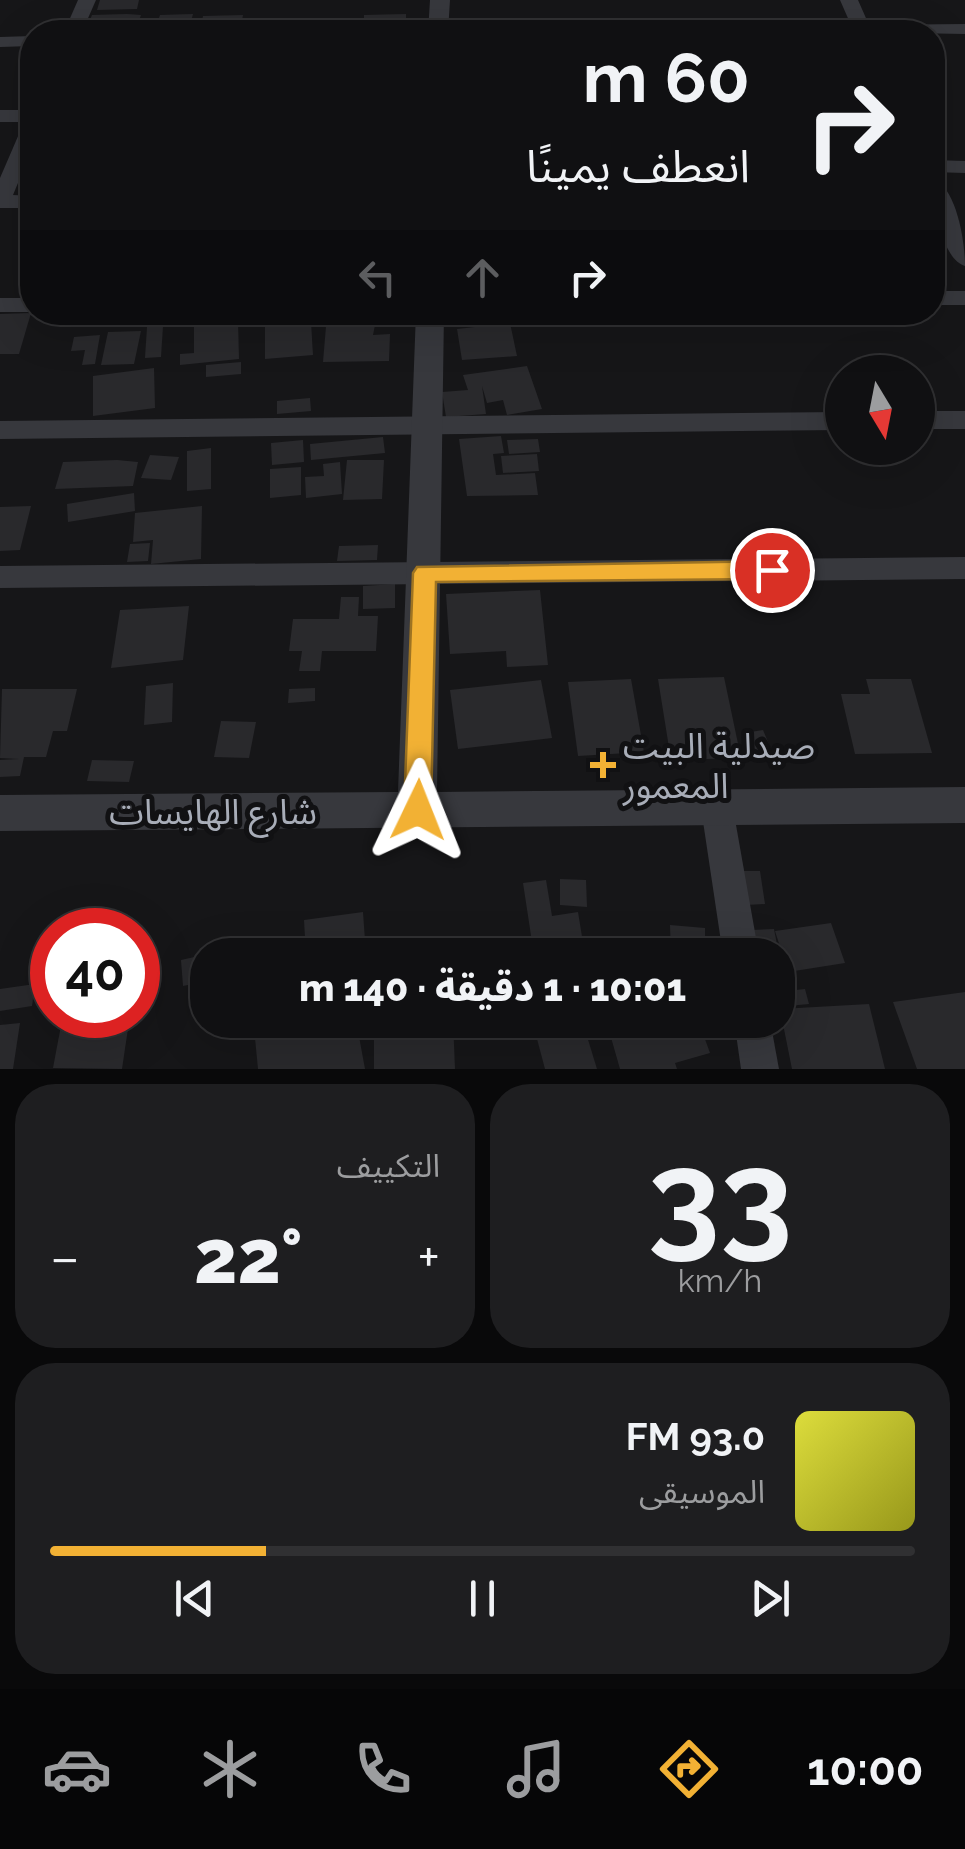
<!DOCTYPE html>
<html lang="ar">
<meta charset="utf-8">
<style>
:root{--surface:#101012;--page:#1e1e20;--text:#f1f3f6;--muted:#9c9d9f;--line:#303032;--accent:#f2b134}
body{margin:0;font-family:Raleway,"Noto Sans Arabic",sans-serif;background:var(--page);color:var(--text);direction:rtl;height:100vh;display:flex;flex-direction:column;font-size:38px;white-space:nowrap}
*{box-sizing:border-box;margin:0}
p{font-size:32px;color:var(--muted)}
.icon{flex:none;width:55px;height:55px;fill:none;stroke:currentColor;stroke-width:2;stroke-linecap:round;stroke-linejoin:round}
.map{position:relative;height:1069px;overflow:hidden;direction:ltr}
.panel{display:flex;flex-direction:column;gap:15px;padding:15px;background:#09090a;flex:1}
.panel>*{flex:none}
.guide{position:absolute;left:20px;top:20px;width:925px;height:305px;border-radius:40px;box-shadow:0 10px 40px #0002,0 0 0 2px var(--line);direction:rtl;background:#101012;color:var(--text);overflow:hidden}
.needle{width:65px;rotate:170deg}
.controls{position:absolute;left:825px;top:355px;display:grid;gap:20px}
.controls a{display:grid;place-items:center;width:110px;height:110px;border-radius:50%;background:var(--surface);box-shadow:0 10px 40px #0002,0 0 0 2px var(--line);font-size:50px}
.speed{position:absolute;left:30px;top:908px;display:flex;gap:20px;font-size:50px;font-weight:700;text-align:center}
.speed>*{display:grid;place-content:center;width:130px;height:130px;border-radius:50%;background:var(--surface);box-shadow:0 10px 40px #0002,0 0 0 2px var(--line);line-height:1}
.speed .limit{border:15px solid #d22;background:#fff;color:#111}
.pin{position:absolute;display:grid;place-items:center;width:85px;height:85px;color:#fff;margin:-42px;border:5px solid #fff;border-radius:50%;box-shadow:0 2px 10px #0007}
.me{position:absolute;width:110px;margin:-55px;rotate:2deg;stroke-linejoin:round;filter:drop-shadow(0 0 8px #0008)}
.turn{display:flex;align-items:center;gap:35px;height:210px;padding:0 30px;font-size:45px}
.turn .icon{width:130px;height:130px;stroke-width:2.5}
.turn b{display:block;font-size:70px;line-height:85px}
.lanes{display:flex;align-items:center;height:95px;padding:0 30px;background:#0003;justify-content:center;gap:50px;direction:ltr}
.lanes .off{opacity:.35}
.big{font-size:75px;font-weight:800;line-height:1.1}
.panel .tile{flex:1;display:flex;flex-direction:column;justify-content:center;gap:15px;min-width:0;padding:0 35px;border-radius:40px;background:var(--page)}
.panel .dial{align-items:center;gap:0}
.dial b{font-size:130px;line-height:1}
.song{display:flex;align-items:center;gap:30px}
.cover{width:120px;height:120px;border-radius:15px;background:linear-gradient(135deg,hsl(60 70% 55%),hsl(60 70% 35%))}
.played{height:10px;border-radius:5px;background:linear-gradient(90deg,var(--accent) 25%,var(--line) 25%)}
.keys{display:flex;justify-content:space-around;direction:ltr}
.heat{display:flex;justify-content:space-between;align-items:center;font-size:55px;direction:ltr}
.panel .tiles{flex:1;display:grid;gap:15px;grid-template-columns:1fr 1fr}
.tile:last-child{grid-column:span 2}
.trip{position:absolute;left:190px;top:938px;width:605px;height:100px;border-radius:40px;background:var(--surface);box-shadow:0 10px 40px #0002,0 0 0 2px var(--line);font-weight:800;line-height:100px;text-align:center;direction:rtl}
.dock{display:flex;height:160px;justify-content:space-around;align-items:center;background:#060607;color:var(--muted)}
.dock .icon{width:70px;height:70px}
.dock .active{color:var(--accent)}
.dock b{font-size:45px;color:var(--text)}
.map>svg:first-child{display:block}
.building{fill:#29292c}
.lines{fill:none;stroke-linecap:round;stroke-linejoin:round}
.minor{fill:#37383d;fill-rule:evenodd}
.tertiary{fill:#37383d;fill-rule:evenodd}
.route{fill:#f2b134;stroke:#9d7322;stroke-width:2.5}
.poi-dot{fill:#f2b134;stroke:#111113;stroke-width:4}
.labels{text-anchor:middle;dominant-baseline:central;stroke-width:10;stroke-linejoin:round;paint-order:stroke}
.poi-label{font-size:35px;fill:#a8adb8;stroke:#111113;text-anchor:start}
.street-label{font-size:35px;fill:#a8adb8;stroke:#111113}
</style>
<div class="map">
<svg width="965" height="1069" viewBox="0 0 965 1069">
<rect width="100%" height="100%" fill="#161618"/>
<!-- building -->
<g class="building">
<path d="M100,0h39l-2,9 -40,1z"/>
<path d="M193,14l-5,18h-34l6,-17z"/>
<path d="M406,14v18l-42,-1v-16z"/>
<path d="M92,15l35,-1 14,1 -6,17h-50z"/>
<path d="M243,15l-3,17 -40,-2 3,-14z"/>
<path d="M31,313l-12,41h-19v-40z"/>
<path d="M238,320l1,39 -59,6v-11l14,-1v-29z"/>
<path d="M311,322l2,33 -48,4v-33z"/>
<path d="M510,323l7,33 -55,4 -5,-31z"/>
<path d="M375,325l-2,10 17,-1 -1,27 -66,1 3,-36z"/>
<path d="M163,326l-2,31 -16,1 2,-31z"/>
<path d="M141,331l-7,33 -33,1 7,-33z"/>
<path d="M100,335l-5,29 -13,1 3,-15 -14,1 3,-14z"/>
<path d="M241,362v12l-35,3v-12z"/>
<path d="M527,366l15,43 -35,6 -4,-15 -16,3 -5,-17 4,28 -40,3 -4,-25 26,-2 -5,-15z"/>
<path d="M154,368l1,40 -62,8v-40z"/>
<path d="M310,398l1,13 -34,3v-13z"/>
<path d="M501,436l3,17 -11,1 3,21 39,-2 3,22 -71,1 -8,-57z"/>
<path d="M383,437l2,16 -74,7 -1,-16z"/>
<path d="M538,439l2,13 -31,2 -2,-14z"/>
<path d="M303,440l1,22 -32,3 -1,-22z"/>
<path d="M211,448v41l-24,2v-40z"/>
<path d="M537,454l2,17 -36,2 -2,-17z"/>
<path d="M150,455l29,2 -8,23 -30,-2z"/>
<path d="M117,460l21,2 -5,24 -78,3 8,-27z"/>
<path d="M347,460h37l-2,39 -39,1z"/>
<path d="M340,462l2,32 -36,4 -1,-21 19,-1 -1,-12z"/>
<path d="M301,467v28l-31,3v-29z"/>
<path d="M134,493l1,18 -67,11 -1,-18z"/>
<path d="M31,506l-11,44 -20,1v-44z"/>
<path d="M202,506l-1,53 -50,5 2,-24 -20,2 2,-29z"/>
<path d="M150,543l-2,18 -21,1 3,-18z"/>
<path d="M378,545l-1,15 -40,1 2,-15z"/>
<path d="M395,584v24l-32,1v-23z"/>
<path d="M540,590l8,75 -41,2 -1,-16 -56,3 -4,-60z"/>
<path d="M341,597h18l-1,19h20l-2,35h-54l-2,20h-21l3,-20h-13l4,-32h46z"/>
<path d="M189,606l-6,54 -72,8 9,-58z"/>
<path d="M724,677l17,81 -70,2 -13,-81z"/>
<path d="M631,679l13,73 -66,4 -10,-74z"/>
<path d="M866,679h45l21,74 -77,1 -14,-60h29z"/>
<path d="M541,680l11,58 -94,11 -8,-59z"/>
<path d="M173,683l-1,39 -28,3 2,-39z"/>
<path d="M315,688v13l-27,2 1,-14z"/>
<path d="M2,689h75l-10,42h-14l-7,26h-22l-4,19 -20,1v-17l19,-1 -19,-1z"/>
<path d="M221,721l35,1 -7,36 -35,-1z"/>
<path d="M763,730l8,19 -20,3 -7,-19z"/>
<path d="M92,760l42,1 -5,21 -42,-1z"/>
<path d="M741,871h19l5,33 -19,1z"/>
<path d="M560,879l26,1 1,27 -27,-2z"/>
<path d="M546,880l6,36 26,-4 7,43h-51l-11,-72z"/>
<path d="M363,912l3,43h-60l-2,-35z"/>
<path d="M831,923l14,40 -57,9 -13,-41z"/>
<path d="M670,925l35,3v27h-34z"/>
<path d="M774,929l5,26h-23l-5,-25z"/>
<path d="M208,954v27l-25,5 -2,-26z"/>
<path d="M35,984l-3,22 -32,5v-22z"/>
<path d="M805,989l4,15 -31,3v-15z"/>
<path d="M965,992v77h-48l-24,-67z"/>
<path d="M869,1004l16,65h-93l-12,-60z"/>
<path d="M63,1015h67l-8,54 -69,-1z"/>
<path d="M285,1020h71l9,49h-107l-3,-31 31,-8z"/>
<path d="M374,1020h79l2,49h-81z"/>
<path d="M484,1020h24l1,9 -24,1z"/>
<path d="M532,1020h50l15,49h-52z"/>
<path d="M606,1020h92l12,33 -35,10 2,6h-57z"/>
<path d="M20,1023l-7,46h-13v-44z"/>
</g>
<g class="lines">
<!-- minor -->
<g class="minor">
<path d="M78,0h18l-14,32h-18z"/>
<path d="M840,0h18l11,25 96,-1v10l-111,-2z"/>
<path d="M32,36v10l-32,1v-10z"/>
<path d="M0,110h32v39l-19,46 19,1v12h-32v-30l22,-51 7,-5h-29z"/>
<path d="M932,160l33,1v12l-33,-1z"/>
<path d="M932,178c25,9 33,65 33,88 -24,-7 -33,-66 -33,-88z"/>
<rect x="932" y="291" width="33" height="14"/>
<rect x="0" y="298" width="32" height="14"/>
<rect x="918" y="411" width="47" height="18"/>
<path d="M842,412v18l-842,9v-18z"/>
<path d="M965,557v22l-965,9v-22z"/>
<path d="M717,793l12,4 4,11 26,147h-36l-22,-147 4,-11z"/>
<path d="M734,1020h36l9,49h-38z"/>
</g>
<!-- tertiary -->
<g class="tertiary">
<path d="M430,0h20l-2,32h-20z"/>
<path d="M416,312h28l-7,480 528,-5v36l-965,8v-36l398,-3z"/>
</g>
</g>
<!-- route -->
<path class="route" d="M772,561l12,9 -12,9 -336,3 -5,228 -4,9 -9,3 -10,-3 -4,-9 9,-237 4,-6z"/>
<!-- markers -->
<path class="poi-dot" d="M598 750h10v10h10v10h-10v10h-10v-10h-10v-10h10z"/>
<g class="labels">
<!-- poi labels -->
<g class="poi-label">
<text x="623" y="745">صيدلية البيت<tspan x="623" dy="40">المعمور</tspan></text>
</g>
<!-- street labels -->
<g class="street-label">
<text x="213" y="811">شارع الهايسات</text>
</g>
</g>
</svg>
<div class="controls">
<a><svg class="needle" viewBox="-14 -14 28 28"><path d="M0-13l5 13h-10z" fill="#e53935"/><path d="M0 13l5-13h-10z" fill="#9c9d9f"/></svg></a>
</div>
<div class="speed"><div class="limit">40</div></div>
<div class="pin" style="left:772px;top:570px;background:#d93025"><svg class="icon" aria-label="arrive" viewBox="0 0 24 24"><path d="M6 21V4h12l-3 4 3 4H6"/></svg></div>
<svg class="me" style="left:418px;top:810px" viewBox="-20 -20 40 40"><path d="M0-17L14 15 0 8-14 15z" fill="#f2b134" stroke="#fff" stroke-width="4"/></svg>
<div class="trip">10:01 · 1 دقيقة · 140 m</div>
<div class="guide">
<div class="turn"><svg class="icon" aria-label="right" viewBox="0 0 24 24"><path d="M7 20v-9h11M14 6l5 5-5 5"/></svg><div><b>60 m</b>انعطف يمينًا</div></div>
<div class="lanes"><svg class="icon off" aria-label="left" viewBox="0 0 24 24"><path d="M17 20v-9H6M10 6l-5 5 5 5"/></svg><svg class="icon off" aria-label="ahead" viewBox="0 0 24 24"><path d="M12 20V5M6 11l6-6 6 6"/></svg><svg class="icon" aria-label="right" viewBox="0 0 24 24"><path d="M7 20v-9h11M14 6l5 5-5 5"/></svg></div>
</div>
</div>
<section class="panel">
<div class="tiles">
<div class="tile dial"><b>33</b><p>km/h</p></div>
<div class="tile"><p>التكييف</p>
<div class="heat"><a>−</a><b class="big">22°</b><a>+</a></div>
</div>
<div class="tile">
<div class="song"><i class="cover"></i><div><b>93.0 FM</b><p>الموسيقى</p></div></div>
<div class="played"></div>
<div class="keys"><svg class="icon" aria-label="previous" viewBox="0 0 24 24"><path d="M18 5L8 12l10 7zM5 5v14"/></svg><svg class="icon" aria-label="pause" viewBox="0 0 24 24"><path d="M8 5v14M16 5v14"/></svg><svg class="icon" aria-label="next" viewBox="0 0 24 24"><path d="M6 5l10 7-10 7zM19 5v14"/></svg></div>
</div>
</div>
</section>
<nav class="dock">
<b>10:00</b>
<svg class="icon active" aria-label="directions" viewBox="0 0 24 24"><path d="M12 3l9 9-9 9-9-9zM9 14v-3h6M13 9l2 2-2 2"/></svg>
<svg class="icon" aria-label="music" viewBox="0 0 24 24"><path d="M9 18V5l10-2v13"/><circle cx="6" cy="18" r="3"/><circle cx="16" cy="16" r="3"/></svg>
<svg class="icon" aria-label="phone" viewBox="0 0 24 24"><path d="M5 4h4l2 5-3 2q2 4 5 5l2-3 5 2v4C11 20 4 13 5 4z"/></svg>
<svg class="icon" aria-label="climate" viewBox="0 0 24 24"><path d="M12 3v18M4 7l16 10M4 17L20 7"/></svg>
<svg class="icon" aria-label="car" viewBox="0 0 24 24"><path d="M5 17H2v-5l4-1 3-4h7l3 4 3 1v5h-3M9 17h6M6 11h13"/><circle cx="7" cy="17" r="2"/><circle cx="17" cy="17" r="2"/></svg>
</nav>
